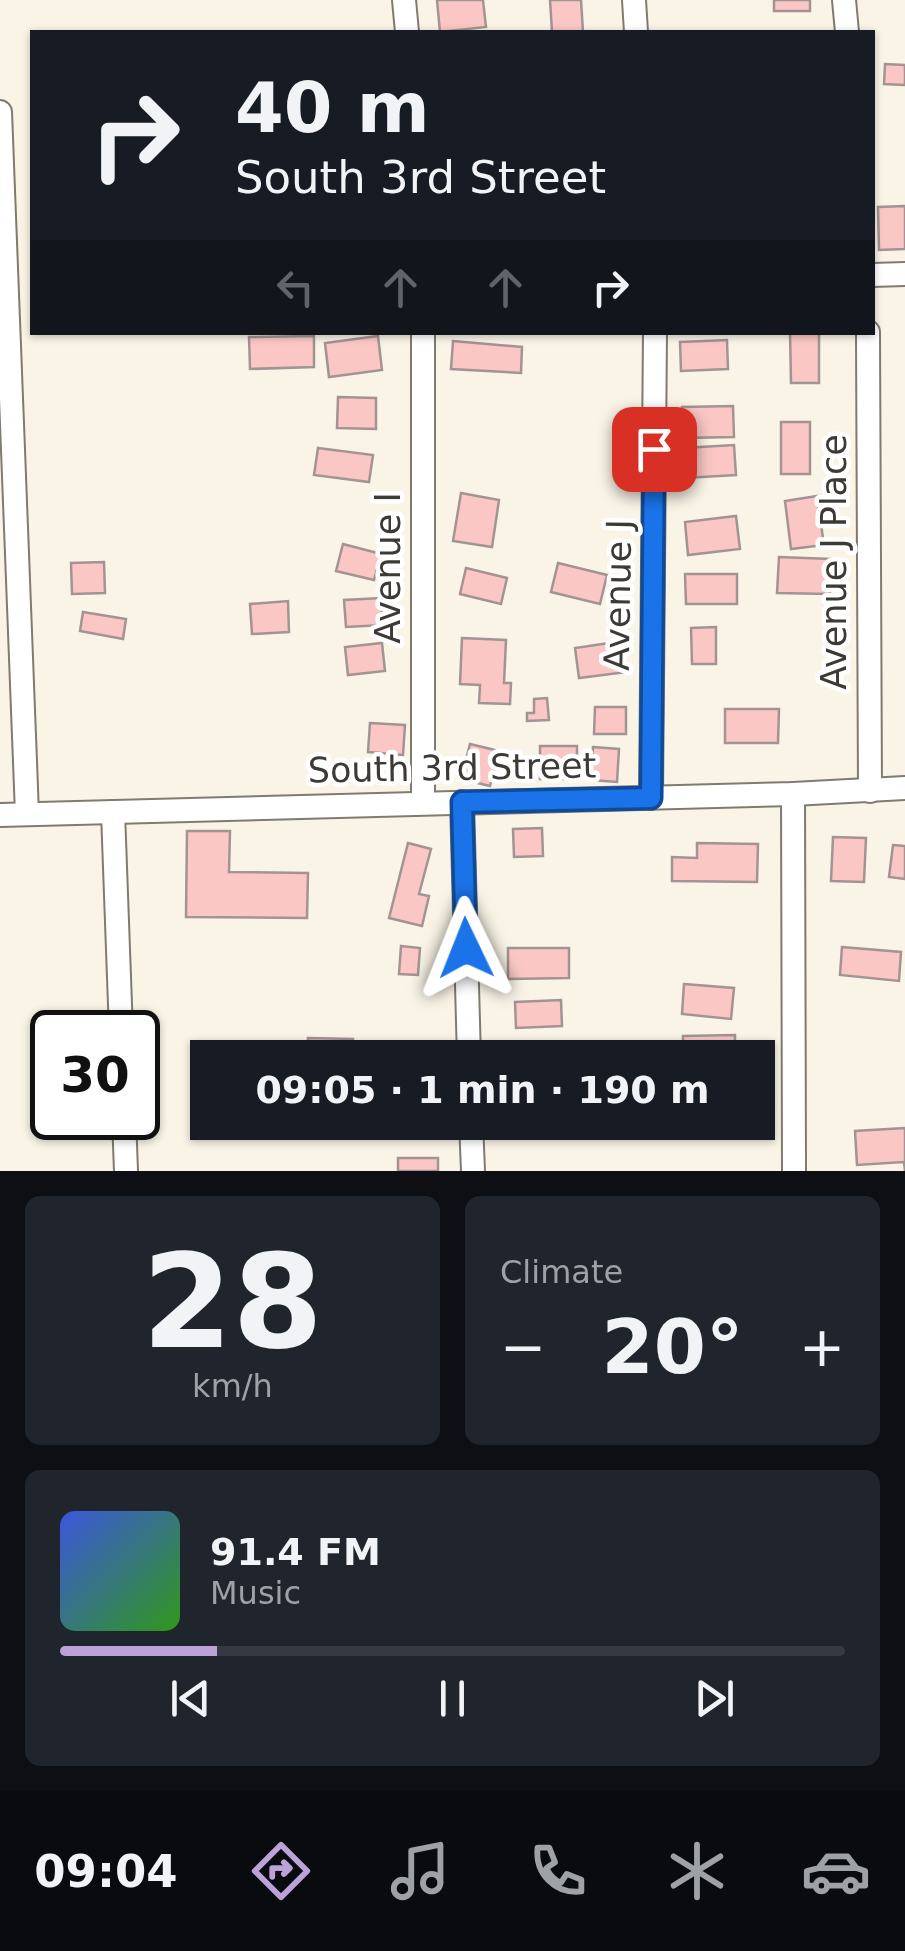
<!DOCTYPE html>
<meta charset="utf-8">
<style>
:root{--surface:#171b24;--page:#20242c;--text:#f1f3f6;--muted:#9ea1a6;--line:#363941;--accent:#bda2d8}
body{margin:0;font-family:"DejaVu Sans",sans-serif;background:var(--page);color:var(--text);height:100vh;display:flex;flex-direction:column;font-size:38px;white-space:nowrap}
*{box-sizing:border-box;margin:0}
p{font-size:32px;color:var(--muted)}
.icon{flex:none;width:55px;height:55px;fill:none;stroke:currentColor;stroke-width:2;stroke-linecap:round;stroke-linejoin:round}
.map{position:relative;height:1171px;overflow:hidden}
.panel{display:flex;flex-direction:column;gap:25px;padding:25px;background:#0d0f14;flex:1}
.panel>*{flex:none}
.top-card{position:absolute;left:30px;top:30px;width:845px;height:305px;border-radius:0px;box-shadow:0 2px 8px #0004;background:#171b24;color:var(--text);overflow:hidden}
.speed{position:absolute;left:30px;top:1010px;display:flex;gap:20px;font-size:50px;font-weight:700;text-align:center}
.speed>*{display:grid;place-content:center;width:130px;height:130px;border-radius:50%;background:var(--surface);box-shadow:0 2px 8px #0004;line-height:1}
.speed .limit{border:5px solid #111;border-radius:15px;background:#fff;color:#111}
.pin{position:absolute;display:grid;place-items:center;width:85px;height:85px;color:#fff;margin:-42px;border-radius:20px;box-shadow:0 5px 15px #0006}
.me{position:absolute;width:110px;margin:-55px;rotate:358deg;stroke-linejoin:round;filter:drop-shadow(0 0 8px #0008)}
.turn{display:flex;align-items:center;gap:35px;height:210px;padding:0 40px;font-size:45px}
.turn .icon{width:130px;height:130px;stroke-width:2.5}
.turn b{display:block;font-size:70px;line-height:85px}
.lanes{display:flex;align-items:center;height:95px;padding:0 40px;background:#0003;justify-content:center;gap:50px;direction:ltr}
.lanes .off{opacity:.35}
.big{font-size:75px;font-weight:700;line-height:1.1}
.panel .tile{flex:1;display:flex;flex-direction:column;justify-content:center;gap:15px;min-width:0;padding:0 35px;border-radius:15px;background:var(--page)}
.panel .dial{align-items:center;gap:0}
.dial b{font-size:130px;line-height:1}
.song{display:flex;align-items:center;gap:30px}
.cover{width:120px;height:120px;border-radius:15px;background:linear-gradient(135deg,hsl(230 70% 55%),hsl(110 70% 35%))}
.played{height:10px;border-radius:5px;background:linear-gradient(90deg,var(--accent) 20%,var(--line) 20%)}
.keys{display:flex;justify-content:space-around;direction:ltr}
.heat{display:flex;justify-content:space-between;align-items:center;font-size:55px;direction:ltr}
.panel .tiles{flex:1;display:grid;gap:25px;grid-template-columns:1fr 1fr}
.tile:last-child{grid-column:span 2}
.trip{position:absolute;left:190px;top:1040px;width:585px;height:100px;border-radius:0px;background:var(--surface);box-shadow:0 2px 8px #0004;font-weight:700;line-height:100px;text-align:center}
.tab-bar{display:flex;height:160px;justify-content:space-around;align-items:center;background:#090b0e;color:var(--muted)}
.tab-bar .icon{width:70px;height:70px}
.tab-bar .on{color:var(--accent)}
.tab-bar b{font-size:45px;color:var(--text)}
.map>svg:first-child{display:block}
.building{fill:#fac7c4;stroke:#a39493;stroke-width:2.5}
.lines{fill:none;stroke-linecap:round;stroke-linejoin:round}
.minor-casing{stroke:#807a6f;stroke-width:26}
.minor{stroke:#fff;stroke-width:22}
.route-casing{stroke:#114b97;stroke-width:25}
.route{stroke:#1a73e8;stroke-width:18}
.labels{text-anchor:middle;dominant-baseline:central;stroke-width:9;stroke-linejoin:round;paint-order:stroke}
.street-label{font-size:35px;fill:#3d3a35;stroke:#fff}
</style>
<div class="map">
<svg width="905" height="1171" viewBox="0 0 905 1171">
<rect width="100%" height="100%" fill="#faf4e7"/>
<!-- building -->
<g class="building">
<path d="M437,0h46l3,27 -46,5z"/>
<path d="M550,0h31l2,32h-31z"/>
<rect x="774" y="0" width="36" height="11"/>
<path d="M885,64l20,1v20l-21,-1z"/>
<path d="M905,206v43l-26,1 -1,-43z"/>
<path d="M790,332h29v51h-28z"/>
<path d="M314,336v31l-64,2 -1,-32z"/>
<path d="M378,336l4,34 -53,7 -4,-34z"/>
<path d="M727,340l1,29 -47,2 -1,-29z"/>
<path d="M453,341l69,6 -1,26 -70,-4z"/>
<path d="M338,397l38,1v31l-39,-1z"/>
<path d="M733,406l1,31 -51,1 -1,-31z"/>
<rect x="781" y="422" width="29" height="52"/>
<path d="M734,445l2,30 -51,3 -2,-30z"/>
<path d="M318,448l55,7 -4,27 -55,-7z"/>
<path d="M461,493l38,7 -7,47 -39,-6z"/>
<path d="M817,496l7,49 -33,4 -6,-48z"/>
<path d="M736,516l4,33 -52,6 -3,-33z"/>
<path d="M343,544l38,10 -7,26 -38,-9z"/>
<path d="M779,557l52,2 -1,35 -53,-1z"/>
<path d="M104,562l1,31 -33,1 -1,-31z"/>
<path d="M558,563l49,12 -7,29 -49,-12z"/>
<path d="M466,568l41,10 -6,26 -41,-10z"/>
<path d="M685,574h52v30h-51z"/>
<path d="M381,598l2,27 -37,2 -2,-27z"/>
<path d="M288,601l1,31 -37,2 -2,-30z"/>
<path d="M83,612l43,7 -3,20 -43,-8z"/>
<path d="M716,627v37h-24l-1,-36z"/>
<path d="M462,638l44,2 -2,43h7l-1,21 -31,-1 1,-18 -20,-1z"/>
<path d="M623,641l4,31 -48,6 -4,-30z"/>
<path d="M382,643l3,28 -37,4 -3,-28z"/>
<path d="M547,698l2,22 -22,1v-8h7v-14z"/>
<path d="M595,707h31v27h-32z"/>
<path d="M725,709h54l-1,34h-53z"/>
<path d="M370,723l35,2 -2,30 -35,-3z"/>
<path d="M470,744l29,7 -9,35 -29,-7z"/>
<rect x="540" y="746" width="37" height="33"/>
<path d="M593,747l26,2 -2,33 -26,-2z"/>
<path d="M542,828l1,28 -29,1 -1,-28z"/>
<path d="M187,831h43l-1,41 79,1 -1,45 -121,-1z"/>
<path d="M833,837l33,1 -2,44 -33,-1z"/>
<path d="M408,843l23,6 -12,45 10,2 -7,30 -33,-8z"/>
<path d="M697,843l61,1 -1,38 -85,-1v-24l25,1z"/>
<path d="M893,845l12,1v33l-16,-2z"/>
<path d="M401,946l19,2 -2,27 -19,-1z"/>
<path d="M842,947l59,5 -2,29 -59,-6z"/>
<path d="M508,948h61v30l-61,1z"/>
<path d="M684,984l50,4 -3,31 -49,-5z"/>
<path d="M561,1000l1,26 -46,2 -1,-26z"/>
<path d="M735,1035v23h-52v-22z"/>
<path d="M308,1038l45,1 -1,19h-45z"/>
<path d="M905,1128v43l-1,-9 -47,3 -2,-34z"/>
<rect x="398" y="1158" width="40" height="13"/>
</g>
<g class="lines">
<defs>
<g id="minor">
<path d="M404,0l3,32"/>
<path d="M634,0l2,32"/>
<path d="M844,0l3,32"/>
<path d="M0,112l27,702"/>
<path d="M872,275l33,-1"/>
<path d="M868,332l2,459"/>
<path d="M793,794l1,377"/>
<path d="M651,798l4,-466"/>
<path d="M462,802l7,256"/>
<path d="M423,803v-471"/>
<path d="M113,812l8,220"/>
<path d="M0,815l793,-21 112,-6"/>
<path d="M124,1118l2,53"/>
<path d="M471,1122l2,49"/>
</g>
</defs>
<!-- minor casing -->
<use href="#minor" class="minor-casing"/>
<!-- minor -->
<use href="#minor" class="minor"/>
</g>
<g class="lines">
<defs>
<path id="route" d="M466,948l-4,-146 189,-4 3,-349"/>
</defs>
<!-- route casing -->
<use href="#route" class="route-casing"/>
<!-- route -->
<use href="#route" class="route"/>
</g>
<g class="labels">
<!-- street labels -->
<g class="street-label">
<text transform="translate(834 562) rotate(-90)">Avenue J Place</text>
<text transform="translate(388 568) rotate(-90)">Avenue I</text>
<text transform="translate(618 595) rotate(-89)">Avenue J</text>
<text transform="translate(452 768) rotate(-1)">South 3rd Street</text>
</g>
</g>
</svg>
<div class="speed"><div class="limit">30</div></div>
<div class="pin" style="left:654px;top:449px;background:#d93025"><svg class="icon" aria-label="arrive" viewBox="0 0 24 24"><path d="M6 21V4h12l-3 4 3 4H6"/></svg></div>
<svg class="me" style="left:466px;top:948px" viewBox="-20 -20 40 40"><path d="M0-17L14 15 0 8-14 15z" fill="#1a73e8" stroke="#fff" stroke-width="4"/></svg>
<div class="trip">09:05 · 1 min · 190 m</div>
<div class="top-card">
<div class="turn"><svg class="icon" aria-label="right" viewBox="0 0 24 24"><path d="M7 20v-9h11M14 6l5 5-5 5"/></svg><div><b>40 m</b>South 3rd Street</div></div>
<div class="lanes"><svg class="icon off" aria-label="left" viewBox="0 0 24 24"><path d="M17 20v-9H6M10 6l-5 5 5 5"/></svg><svg class="icon off" aria-label="ahead" viewBox="0 0 24 24"><path d="M12 20V5M6 11l6-6 6 6"/></svg><svg class="icon off" aria-label="ahead" viewBox="0 0 24 24"><path d="M12 20V5M6 11l6-6 6 6"/></svg><svg class="icon" aria-label="right" viewBox="0 0 24 24"><path d="M7 20v-9h11M14 6l5 5-5 5"/></svg></div>
</div>
</div>
<section class="panel">
<div class="tiles">
<div class="tile dial"><b>28</b><p>km/h</p></div>
<div class="tile"><p>Climate</p>
<div class="heat"><a>−</a><b class="big">20°</b><a>+</a></div>
</div>
<div class="tile">
<div class="song"><i class="cover"></i><div><b>91.4 FM</b><p>Music</p></div></div>
<div class="played"></div>
<div class="keys"><svg class="icon" aria-label="previous" viewBox="0 0 24 24"><path d="M18 5L8 12l10 7zM5 5v14"/></svg><svg class="icon" aria-label="pause" viewBox="0 0 24 24"><path d="M8 5v14M16 5v14"/></svg><svg class="icon" aria-label="next" viewBox="0 0 24 24"><path d="M6 5l10 7-10 7zM19 5v14"/></svg></div>
</div>
</div>
</section>
<nav class="tab-bar">
<b>09:04</b>
<svg class="icon on" aria-label="directions" viewBox="0 0 24 24"><path d="M12 3l9 9-9 9-9-9zM9 14v-3h6M13 9l2 2-2 2"/></svg>
<svg class="icon" aria-label="music" viewBox="0 0 24 24"><path d="M9 18V5l10-2v13"/><circle cx="6" cy="18" r="3"/><circle cx="16" cy="16" r="3"/></svg>
<svg class="icon" aria-label="phone" viewBox="0 0 24 24"><path d="M5 4h4l2 5-3 2q2 4 5 5l2-3 5 2v4C11 20 4 13 5 4z"/></svg>
<svg class="icon" aria-label="climate" viewBox="0 0 24 24"><path d="M12 3v18M4 7l16 10M4 17L20 7"/></svg>
<svg class="icon" aria-label="car" viewBox="0 0 24 24"><path d="M5 17H2v-5l4-1 3-4h7l3 4 3 1v5h-3M9 17h6M6 11h13"/><circle cx="7" cy="17" r="2"/><circle cx="17" cy="17" r="2"/></svg>
</nav>
